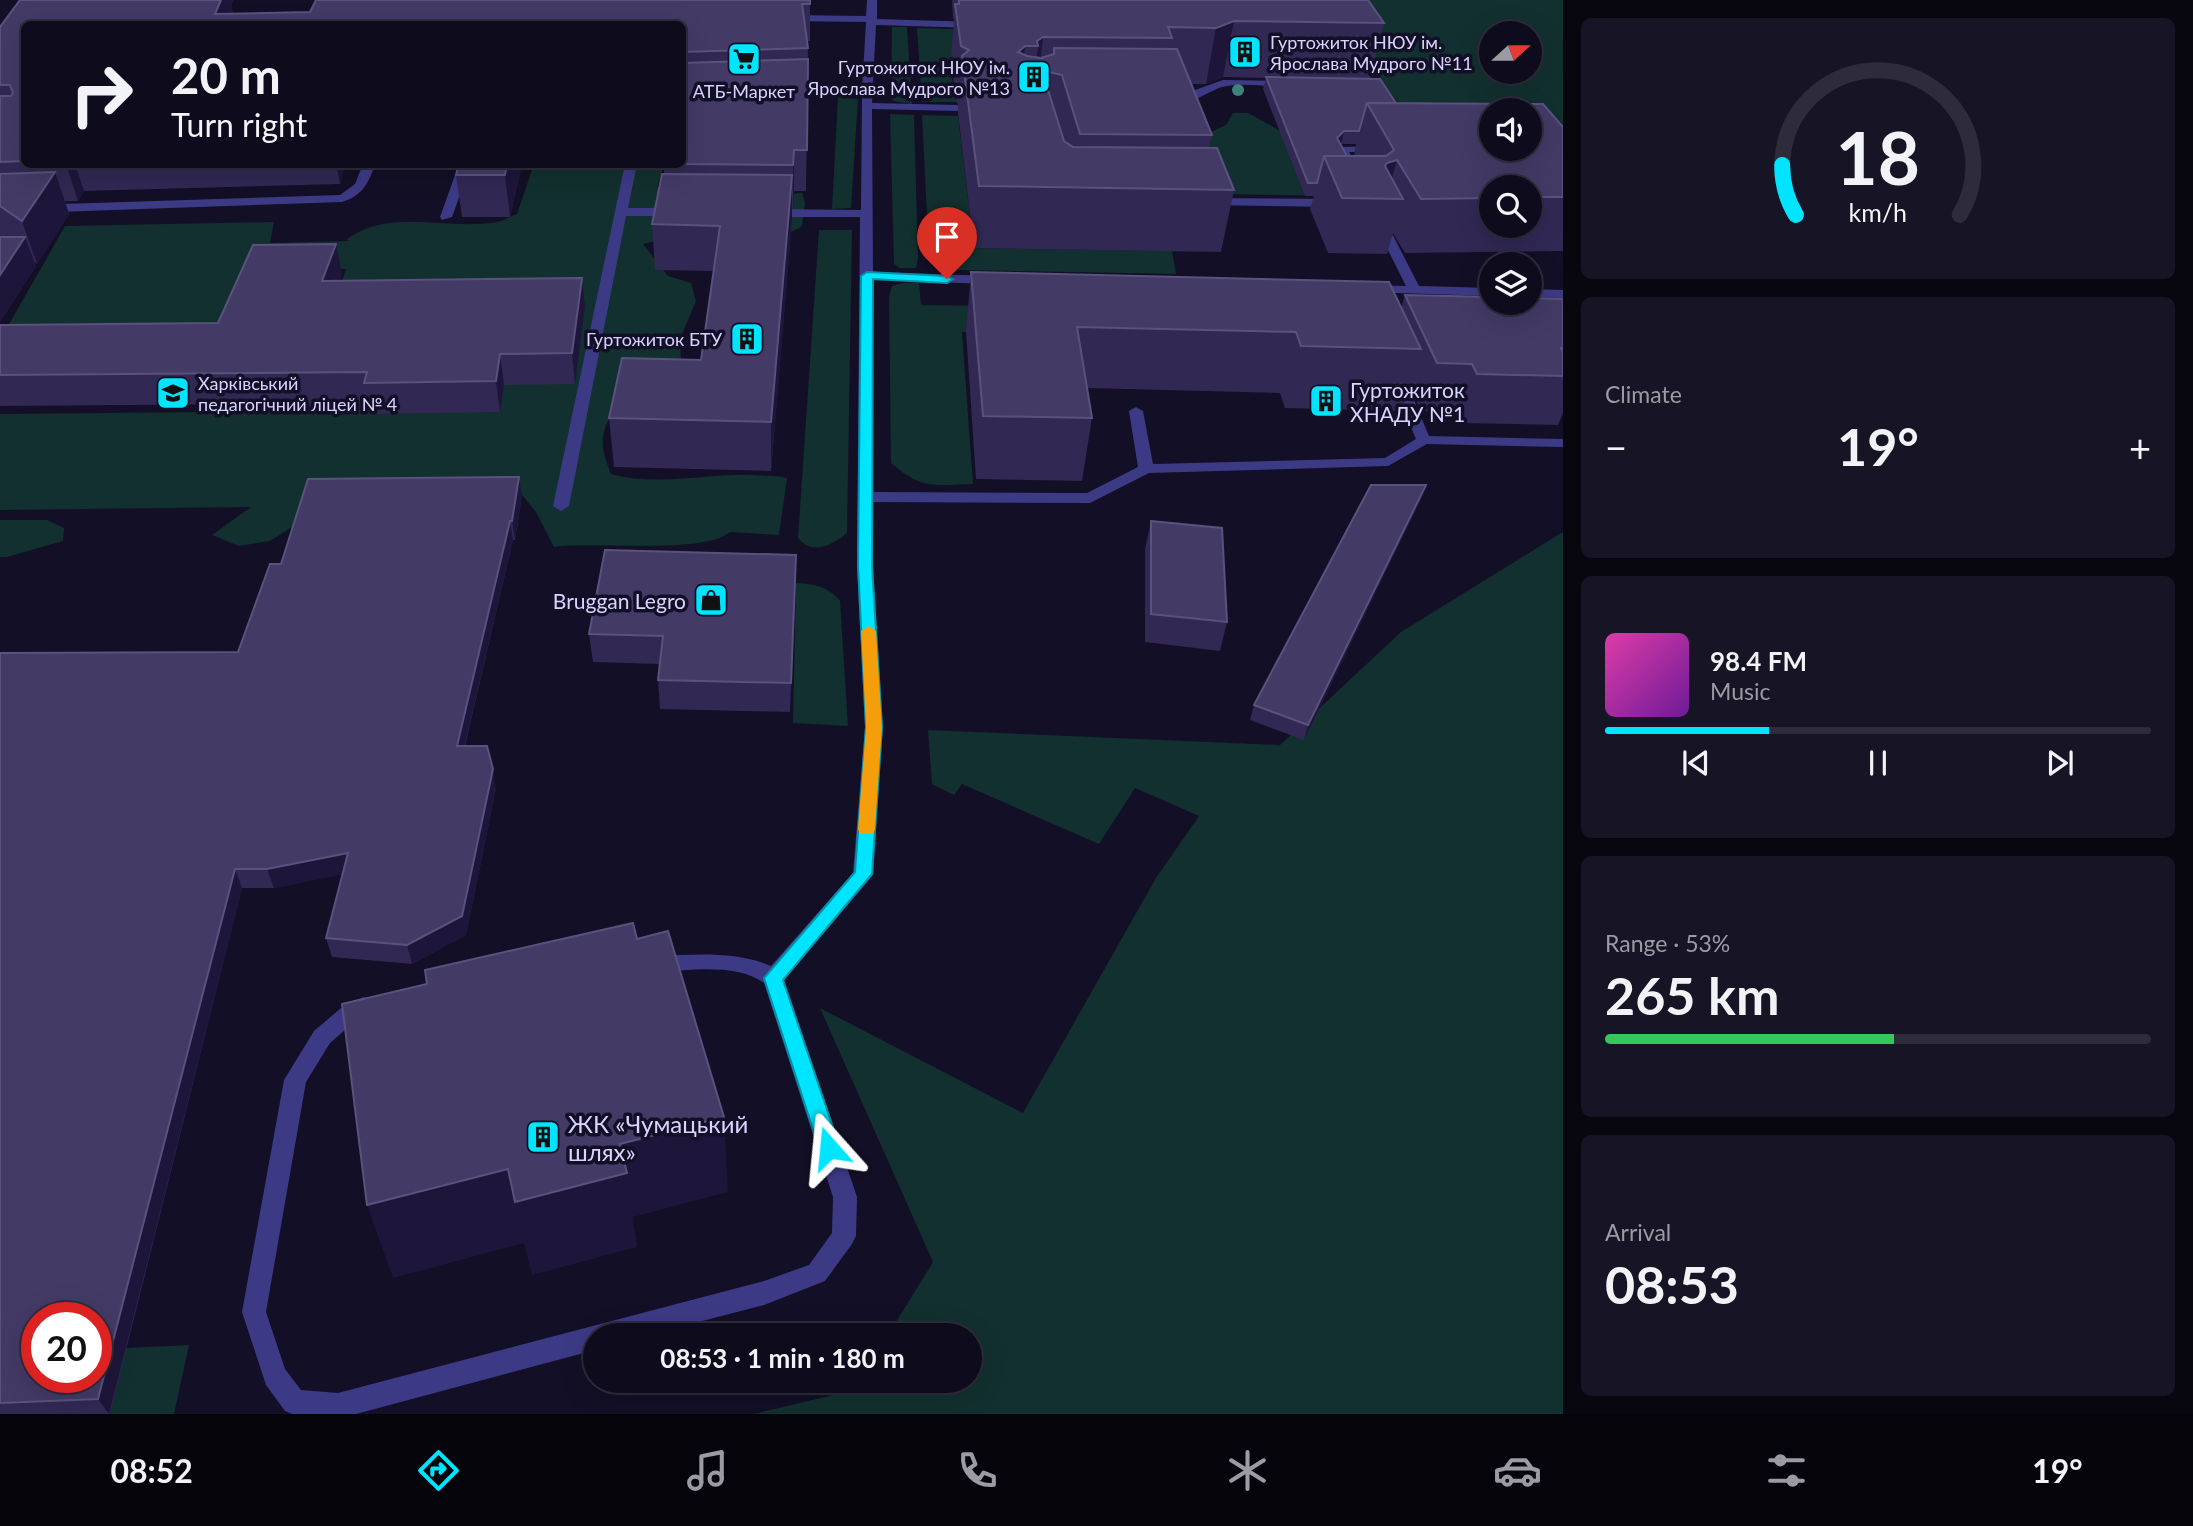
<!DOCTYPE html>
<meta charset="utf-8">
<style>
:root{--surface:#0e0b1c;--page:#171425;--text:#f1f3f6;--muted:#9b9ba3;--line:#2e2b3b;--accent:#00e5ff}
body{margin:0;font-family:Lato,sans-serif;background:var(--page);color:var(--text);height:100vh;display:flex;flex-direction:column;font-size:26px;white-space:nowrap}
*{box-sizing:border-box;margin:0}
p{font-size:23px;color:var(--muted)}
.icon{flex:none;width:38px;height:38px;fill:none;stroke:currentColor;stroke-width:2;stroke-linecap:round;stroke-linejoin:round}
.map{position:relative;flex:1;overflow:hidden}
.details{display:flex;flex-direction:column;gap:18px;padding:18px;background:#08060f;width:630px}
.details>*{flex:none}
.guide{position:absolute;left:21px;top:21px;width:665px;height:147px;border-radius:10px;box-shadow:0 7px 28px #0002,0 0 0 2px var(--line);background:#0e0b1c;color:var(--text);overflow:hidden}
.needle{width:46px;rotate:69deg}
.controls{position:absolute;left:1479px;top:21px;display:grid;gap:14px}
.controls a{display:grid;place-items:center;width:63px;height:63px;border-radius:50%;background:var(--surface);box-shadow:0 7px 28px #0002,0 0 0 2px var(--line);font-size:35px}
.speed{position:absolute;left:21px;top:1302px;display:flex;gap:14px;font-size:35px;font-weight:700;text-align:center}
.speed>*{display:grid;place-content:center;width:91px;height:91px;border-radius:50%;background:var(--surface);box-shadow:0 7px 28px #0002,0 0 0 2px var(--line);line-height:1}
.speed .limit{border:10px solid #d22;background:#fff;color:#111}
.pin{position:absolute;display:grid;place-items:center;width:60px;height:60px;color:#fff;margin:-72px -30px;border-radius:50% 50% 50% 0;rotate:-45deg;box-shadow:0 0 7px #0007}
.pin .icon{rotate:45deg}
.me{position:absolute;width:77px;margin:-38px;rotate:342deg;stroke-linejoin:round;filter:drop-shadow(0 0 5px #0008)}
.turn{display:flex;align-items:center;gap:24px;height:147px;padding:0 35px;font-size:32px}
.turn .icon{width:91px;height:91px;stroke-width:2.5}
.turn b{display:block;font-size:49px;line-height:60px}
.big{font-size:52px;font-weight:700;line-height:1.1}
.details .widget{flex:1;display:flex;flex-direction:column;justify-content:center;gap:10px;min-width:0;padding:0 24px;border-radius:10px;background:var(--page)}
.details .dial{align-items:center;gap:0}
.dial svg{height:182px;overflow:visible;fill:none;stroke:var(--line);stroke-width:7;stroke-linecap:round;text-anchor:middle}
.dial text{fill:var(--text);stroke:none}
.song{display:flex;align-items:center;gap:21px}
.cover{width:84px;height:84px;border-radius:10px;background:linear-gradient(135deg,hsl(320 70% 55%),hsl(280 70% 35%))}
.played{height:7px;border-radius:4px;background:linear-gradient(90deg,var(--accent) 30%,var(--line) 30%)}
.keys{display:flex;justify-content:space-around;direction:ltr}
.heat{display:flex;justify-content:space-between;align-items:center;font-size:38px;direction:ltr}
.charge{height:10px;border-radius:5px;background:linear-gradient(90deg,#34c759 53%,var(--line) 0)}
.trip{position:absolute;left:583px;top:1323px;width:399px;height:70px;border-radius:35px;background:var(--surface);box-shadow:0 7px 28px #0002,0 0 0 2px var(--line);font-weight:700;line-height:70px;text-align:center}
.tab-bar{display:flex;height:112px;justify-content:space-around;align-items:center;background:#06040b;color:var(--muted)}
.tab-bar .icon{width:49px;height:49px}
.tab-bar .active{color:var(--accent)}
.tab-bar b{font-size:32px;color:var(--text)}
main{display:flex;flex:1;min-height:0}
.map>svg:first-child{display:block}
.green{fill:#12302f;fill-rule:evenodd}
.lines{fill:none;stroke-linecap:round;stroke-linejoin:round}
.minor{fill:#3d3a85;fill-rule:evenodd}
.tree{fill:#3d827b}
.wall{fill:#312854;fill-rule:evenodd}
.shaded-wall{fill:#1d163a}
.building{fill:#433a66;stroke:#5a527e;stroke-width:2;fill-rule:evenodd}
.route{fill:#00e5ff;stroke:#0095a6;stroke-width:2}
.slow{fill:#f59e0b}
.labels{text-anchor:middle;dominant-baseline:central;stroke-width:7;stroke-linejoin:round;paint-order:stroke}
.far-poi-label{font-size:18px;fill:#d9d4ff;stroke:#130f26;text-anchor:start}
.poi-label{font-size:21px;fill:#d9d4ff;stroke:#130f26;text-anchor:start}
.near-poi-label{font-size:24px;fill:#d9d4ff;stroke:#130f26;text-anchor:start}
</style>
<main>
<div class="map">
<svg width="1563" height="1414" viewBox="0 0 1563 1414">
<rect width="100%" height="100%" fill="#130f26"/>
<!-- green -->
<g class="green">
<path d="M1189,0h374v137l-33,-27h-39l-77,14 -74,-99zM1491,33h39v39h-39z"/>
<path d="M892,27h15l5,77 -19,-3 -2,-7z"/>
<path d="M917,28l178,5 10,27 -156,-2 7,44h-34z"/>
<path d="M838,97l20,2 -7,109 -19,1z"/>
<path d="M1233,113h15l63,35 25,48 -117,-2 -15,-59 22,-10z"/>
<path d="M890,114l24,1 4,143 -2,10h-16l-6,-4z"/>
<path d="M922,115l36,1 16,132 198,3 4,23 -216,-4 -21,-4 -10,-10z"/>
<path d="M534,164l130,1 -7,22c46,18 97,9 145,6l3,10 -3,23c-22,16 -54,4 -79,3 -23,-2 -57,10 -80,15l25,32 23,7 5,18 -16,38 1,24c-31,20 -81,41 -78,84 1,9 5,19 8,27 48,13 94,-1 143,1 11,1 22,0 33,3l-8,57 -49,-3c-27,23 -136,9 -176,15l-18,-35 -14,-17 -194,9 -58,37 -31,5 -27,-11 39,-28 -251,3v-96l297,-3 49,-142h-92l-25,69 -229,2 65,-114 209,-4 -4,21 79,-2 -2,-2c43,-32 101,-8 150,-17 7,-1 14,-6 20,-8z"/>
<path d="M819,230h33l-5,303c-14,12 -35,23 -49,5z"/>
<path d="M902,283h17l2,22 82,1 1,26h-42l11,152c-39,1 -51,6 -82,-21l-2,-166 3,-11z"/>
<path d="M0,520h47l17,8 -1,13 -56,16h-7z"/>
<path d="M1563,532v882h-809l100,-24 6,-9h110v-46h-82l45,-73 -113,-254 203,105 133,-235 43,-62 -64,-28 -36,56 -137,-60 -8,11 -22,-11 -4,-54 352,15 121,-113z"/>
<path d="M796,583c19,1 31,3 44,18l8,125 -55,-3z"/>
<path d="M189,1345l-15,69h-64l15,-66z"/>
</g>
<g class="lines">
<!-- minor -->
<g class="minor">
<path d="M867,0h10v19l100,3 5,3 -5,3 -101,-3 -4,78 85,2 5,3 -5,3 -85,-2 1,163 120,4 6,4 -6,4 -120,-4v212l214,1 51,-26 -9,-56 7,-4 7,4 10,53 232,-6 31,-19 -26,-62 7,-4 7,4 25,59 134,3v8l-136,-3 -39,22 -239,7 -59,30 -217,-1v64l10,161 -10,148 -89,105 73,217 -1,39 -4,8 -27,37 -61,24 -116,30h-53v15l-239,64h-64l-7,-3 -19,-26 -24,-73 42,-232 30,-49 33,-28 17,-6 7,3 3,6 -3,6 -10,4 -31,27 -24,39 -40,230 19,57 16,21 37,3 426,-112 45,-16 23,-32 1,-36 -69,-214c-29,-21 -76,-12 -110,-11l-7,-2 -3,-6 3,-6 7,-2c40,-1 80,-6 117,10l82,-93 12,-146 -8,-161 3,-349h-90l-6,-4 6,-4 91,1 1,-113h-76l-5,-3 5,-3h76l4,-69 -78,-1 -5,-3 5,-3 78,1z"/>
<path d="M1223,80l65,1 5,3 -5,3c-20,0 -47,-5 -66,0 -16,5 -39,24 -55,13z"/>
<path d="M1338,147l39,-1 6,3 -6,3h-28l9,15 -6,3 -4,-1 -12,-20z"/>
<path d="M363,164h12c-6,19 -13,32 -33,38l-342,12v-8l340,-11 15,-11z"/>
<path d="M459,164h12l-19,53 -10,3 -2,-3z"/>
<path d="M625,164h12l-9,44h48l6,4 -6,4h-50l-57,290 -8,5 -8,-5z"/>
<path d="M1209,198l126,1 6,4 -6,4 -130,-2v-6z"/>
<path d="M1380,218l6,4 33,64 72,2v8l-125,-4 -1,-3 6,-4 35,1 -32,-64z"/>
<path d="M1530,289l33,1v8l-33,-1z"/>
</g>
</g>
<!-- trees -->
<circle class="tree" cx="1238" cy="90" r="6"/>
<!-- wall -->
<g class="wall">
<path d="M20,0h213l-2,5 2,8 577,-9v37h-3l1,7 -2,143h-12l-1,16h-1v13l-21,251 -157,-4 -5,-49 92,-58 13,-89 -59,-1 -3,-46 12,-50v-10h18v-140h-658v140h321l-5,20 -256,7 -6,10h-13l4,13 -32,50 -3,-2 2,4 -36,56v-295z"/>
<path d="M952,0h416l16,23 -14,55 26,25 167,24v124l-158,2 -12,-20 -6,21 -59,-1 -18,-44 4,-13h-9l-42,-107 3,-11 -43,-1 -17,7h-15l21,51 -3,13 25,42 -13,62 -247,-4 -16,-135v-9l-2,-2 -5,-43 3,-40h-1zM1340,144h16l-2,12h-7zM1491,187h39v39h-39z"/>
<path d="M522,164l-12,53h-48l-6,-42z"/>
<path d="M971,272l430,36 4,-13 158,4v114l-5,12 -98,-2 -5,-11 -34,-1 -12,-26 -8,26 -116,-3 -5,-15 -193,-5 5,30 -10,63 -106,-2 -10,-147z"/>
<path d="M342,273l-3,8 246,26 -10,77 -71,1 -4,27 -130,2 -2,-11 -368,3v-81l218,-2z"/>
<path d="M519,477l3,18 -7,45h-2l-48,206 31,42 -30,147 -54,29 -80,-7 -6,-19 16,-64 -68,14h-32l-132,526h-110v-761l238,-1 43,-88z"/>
<path d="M1426,485l-5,14 -117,241 -54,-20 4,-15z"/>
<path d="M1151,521l76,101 -7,29 -75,-9v-93z"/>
<path d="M796,583l-6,129 -130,-3 -2,-29 2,-16 -67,-2 -4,-28z"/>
</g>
<!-- shaded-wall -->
<g class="shaded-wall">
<path d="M215,0h18l-2,5 4,19 -20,-10z"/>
<path d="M1234,21l-11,56 -17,7 10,-56z"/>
<path d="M1043,37l-6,57 -5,3 6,-51 -1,-5z"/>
<path d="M1025,46l-6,57 -1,-51z"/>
<path d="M1049,72l-6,57 1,-52z"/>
<path d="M1344,131l-3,13 -7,6 3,-12z"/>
<path d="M794,150v41l-1,16v-42z"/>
<path d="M1397,160l-11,39h-9l10,-36z"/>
<path d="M66,164h9l9,27 -6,10z"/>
<path d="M336,164h9l-5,20z"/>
<path d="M507,164h15l-12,53 -5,-42z"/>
<path d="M55,172l14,42 -32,50 -15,-43z"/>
<path d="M792,175v45l-21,251v-49z"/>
<path d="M25,237l11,29 -36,56v-47z"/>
<path d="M336,244l6,29 -14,38 -6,-30z"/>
<path d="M582,278l3,29 -10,77 -3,-31z"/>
<path d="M500,354l4,31 -4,27 -4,-31z"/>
<path d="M519,477l3,18 -7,45 -3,-19z"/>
<path d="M1426,485l-5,14 -117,241 4,-15z"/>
<path d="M510,521l3,19 -53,225 -3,-19z"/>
<path d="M796,555v28l-6,129 1,-29z"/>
<path d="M493,769l3,19 -30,147 -54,29 -5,-19z"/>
<path d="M348,853l6,19 -80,16 -7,-19z"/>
<path d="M235,869l7,19 -133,526 -11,-15z"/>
<path d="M724,1117l4,75 -95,25 4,30 -105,28 -8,-32 -131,35 -26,-73 141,-36 112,-25z"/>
</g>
<!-- building -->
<g class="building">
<path d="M20,0h201l-6,14 95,-2 6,-12h494v4h-8l6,44 -126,4v-28h-658v137l-24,1v-66h11l2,-3 -3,-8h-10v-58z"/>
<path d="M959,0h409l16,23 -150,-2 -18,7 -48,-1 4,11 -129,-1 -6,4 1,5h-13l-7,6 9,4 14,2 13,-4v-6l123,1 35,86 -132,-1 -18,-59 -13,-3 -5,5 20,64 9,6 144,1 17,42 -255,-4 -17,-130 7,-6 -8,-4 -6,-42h4z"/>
<path d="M808,59l-1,91h-13l-1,15 -111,-1v-101z"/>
<path d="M1266,77l114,2 16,24h-29l-8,28h-15l-7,7 10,18h-23l-7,27h-9z"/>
<path d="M1367,103l176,1 20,23v70h-33v-10h-39v11l-70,1 -24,-39 -10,3 -2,3 18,33 -61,-1 -18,-42h62l8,-6zM1491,110h39v39h-39z"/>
<path d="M459,164h48l-2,11h-49z"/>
<path d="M55,172l-33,49 -22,-15v-32z"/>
<path d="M662,174l130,1 -21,247 -162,-4 13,-60 79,2 19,-134 -68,-2z"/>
<path d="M0,237h25l-25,38z"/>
<path d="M336,244l-14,37 260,-3 -10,75 -72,1 -4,27 -132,2 3,-11 -367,3v-50l218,-2 35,-78z"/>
<path d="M971,272l418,10 32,67 -120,-3 -5,-14 -219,-5 15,91 -109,-2z"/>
<path d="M1405,295l86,2v6h39v-5l33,1v49h-2l2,4v24l-86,-2 -5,-10 -35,-1z"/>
<path d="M519,477l-7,44h-2l-53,225h30l6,23 -31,147 -55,29 -81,-7 22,-85 -81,16h-32l-137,530 -98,4v-750l238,-1 32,-88h11l27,-85zM37,1318h59v59h-59z"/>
<path d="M1371,485h55l-118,240 -54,-20z"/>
<path d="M1151,521l71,7 5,94 -76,-8z"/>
<path d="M605,550l191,5 -5,128 -133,-3 5,-44 -74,-2z"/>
<path d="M633,923l4,16 31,-8 56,186 -104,27 7,29 -112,29 -7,-33 -141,36 -25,-201 85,-20 -2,-14z"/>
</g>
<!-- route -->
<path class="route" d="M867,272l80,4 6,3 -6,4 -74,-4 -1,287 10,161 -10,147 -89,106 57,168 -3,7 -8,2 -7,-2 -3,-7 -55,-170 91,-106 11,-145 -8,-161 3,-290z"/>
<!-- slow -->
<path class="slow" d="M869,626l7,5 6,96 -7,102 -2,5h-13l-2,-5 8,-102 -5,-96z"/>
<!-- icons -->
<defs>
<symbol id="building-square" viewBox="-11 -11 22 22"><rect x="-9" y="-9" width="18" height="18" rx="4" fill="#00e5ff" stroke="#130f26"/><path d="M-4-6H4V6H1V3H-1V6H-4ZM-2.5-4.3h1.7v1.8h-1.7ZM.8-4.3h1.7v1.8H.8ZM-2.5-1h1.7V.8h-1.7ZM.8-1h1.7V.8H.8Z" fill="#111"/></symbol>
<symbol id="supermarket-square" viewBox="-11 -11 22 22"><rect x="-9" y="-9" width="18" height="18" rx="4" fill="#00e5ff" stroke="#130f26"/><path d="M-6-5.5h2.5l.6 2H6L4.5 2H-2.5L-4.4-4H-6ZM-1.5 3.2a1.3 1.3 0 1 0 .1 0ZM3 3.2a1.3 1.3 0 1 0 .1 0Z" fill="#111"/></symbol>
<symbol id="school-square" viewBox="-11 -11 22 22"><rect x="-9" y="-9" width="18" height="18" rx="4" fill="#00e5ff" stroke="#130f26"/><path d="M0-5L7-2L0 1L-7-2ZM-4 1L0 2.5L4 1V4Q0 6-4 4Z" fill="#111"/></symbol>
<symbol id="shop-square" viewBox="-11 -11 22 22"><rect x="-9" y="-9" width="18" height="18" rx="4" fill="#00e5ff" stroke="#130f26"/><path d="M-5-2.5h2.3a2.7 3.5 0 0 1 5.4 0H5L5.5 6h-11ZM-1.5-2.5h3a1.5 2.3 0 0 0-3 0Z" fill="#111"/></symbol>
</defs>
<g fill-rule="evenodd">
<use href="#building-square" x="1226" y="33" width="38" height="38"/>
<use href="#supermarket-square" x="725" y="40" width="38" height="38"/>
<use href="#building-square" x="1015" y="58" width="38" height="38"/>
<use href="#building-square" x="728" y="320" width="38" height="38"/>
<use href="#school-square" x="154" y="374" width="38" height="38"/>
<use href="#building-square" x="1307" y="382" width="38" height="38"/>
<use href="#shop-square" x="692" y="581" width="38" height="38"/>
<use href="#building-square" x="524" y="1118" width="38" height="38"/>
</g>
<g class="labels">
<!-- far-poi labels -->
<g class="far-poi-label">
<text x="1270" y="42">Гуртожиток НЮУ ім.<tspan x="1270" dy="21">Ярослава Мудрого №11</tspan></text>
<text x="1010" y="67" text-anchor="end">Гуртожиток НЮУ ім.<tspan x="1010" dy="21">Ярослава Мудрого №13</tspan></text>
<text x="744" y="91" text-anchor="middle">АТБ-Маркет</text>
<text x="722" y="339" text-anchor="end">Гуртожиток БТУ</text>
<text x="198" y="383">Харківський<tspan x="198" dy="21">педагогічний ліцей № 4</tspan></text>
</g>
<!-- poi labels -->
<g class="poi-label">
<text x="1350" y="389">Гуртожиток<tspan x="1350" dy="24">ХНАДУ №1</tspan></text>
<text x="686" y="600" text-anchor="end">Bruggan Legro</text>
</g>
<!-- near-poi labels -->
<g class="near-poi-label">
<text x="568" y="1123">ЖК «Чумацький<tspan x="568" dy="28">шлях»</tspan></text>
</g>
</g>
</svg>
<div class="controls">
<a><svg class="needle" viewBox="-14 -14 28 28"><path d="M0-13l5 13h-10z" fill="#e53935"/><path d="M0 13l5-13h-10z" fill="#9b9ba3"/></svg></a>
<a><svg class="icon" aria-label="sound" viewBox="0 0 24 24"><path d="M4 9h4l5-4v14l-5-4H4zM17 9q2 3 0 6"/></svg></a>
<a><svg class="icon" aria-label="search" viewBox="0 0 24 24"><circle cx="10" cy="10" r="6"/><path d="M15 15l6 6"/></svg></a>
<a><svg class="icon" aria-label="layers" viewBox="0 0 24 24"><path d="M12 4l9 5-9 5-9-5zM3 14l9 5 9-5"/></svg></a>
</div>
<div class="speed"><div class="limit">20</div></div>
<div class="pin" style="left:947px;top:279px;background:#d93025"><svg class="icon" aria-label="arrive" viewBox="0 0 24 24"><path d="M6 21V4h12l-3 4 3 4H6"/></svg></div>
<svg class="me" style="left:829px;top:1148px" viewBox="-20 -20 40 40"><path d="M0-17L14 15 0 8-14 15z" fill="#00e5ff" stroke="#fff" stroke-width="4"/></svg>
<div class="trip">08:53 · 1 min · 180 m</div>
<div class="guide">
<div class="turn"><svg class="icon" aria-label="right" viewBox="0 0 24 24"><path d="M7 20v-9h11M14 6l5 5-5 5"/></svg><div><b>20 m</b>Turn right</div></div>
</div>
</div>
<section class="details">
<div class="widget dial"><svg viewBox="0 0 100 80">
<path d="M14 69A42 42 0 1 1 86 69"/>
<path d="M14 69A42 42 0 0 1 8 47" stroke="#00e5ff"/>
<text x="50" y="56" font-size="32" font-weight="700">18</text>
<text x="50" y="72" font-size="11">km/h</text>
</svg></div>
<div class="widget"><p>Climate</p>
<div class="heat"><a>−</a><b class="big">19°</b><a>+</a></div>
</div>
<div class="widget">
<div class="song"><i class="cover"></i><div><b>98.4 FM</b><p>Music</p></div></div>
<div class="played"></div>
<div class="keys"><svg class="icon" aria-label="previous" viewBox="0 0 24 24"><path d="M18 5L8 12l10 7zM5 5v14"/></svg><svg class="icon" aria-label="pause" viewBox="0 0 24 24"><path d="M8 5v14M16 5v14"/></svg><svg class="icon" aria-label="next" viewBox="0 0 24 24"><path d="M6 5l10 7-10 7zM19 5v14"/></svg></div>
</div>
<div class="widget"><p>Range · 53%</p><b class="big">265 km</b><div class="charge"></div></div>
<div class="widget"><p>Arrival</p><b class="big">08:53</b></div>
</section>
</main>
<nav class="tab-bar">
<b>08:52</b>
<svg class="icon active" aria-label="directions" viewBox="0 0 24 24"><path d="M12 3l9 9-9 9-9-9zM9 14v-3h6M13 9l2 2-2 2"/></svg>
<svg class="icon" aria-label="music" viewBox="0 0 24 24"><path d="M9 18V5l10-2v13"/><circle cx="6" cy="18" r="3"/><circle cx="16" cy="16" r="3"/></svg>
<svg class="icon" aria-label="phone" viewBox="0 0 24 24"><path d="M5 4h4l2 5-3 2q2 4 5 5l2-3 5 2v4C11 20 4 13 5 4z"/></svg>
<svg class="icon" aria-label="climate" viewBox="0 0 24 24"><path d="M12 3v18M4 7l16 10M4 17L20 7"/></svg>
<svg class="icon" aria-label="car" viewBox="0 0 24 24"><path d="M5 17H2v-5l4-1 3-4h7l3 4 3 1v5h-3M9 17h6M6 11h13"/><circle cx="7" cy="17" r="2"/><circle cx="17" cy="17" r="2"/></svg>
<svg class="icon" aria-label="filters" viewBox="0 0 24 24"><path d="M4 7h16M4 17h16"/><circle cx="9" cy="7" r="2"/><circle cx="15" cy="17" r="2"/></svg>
<b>19°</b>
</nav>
